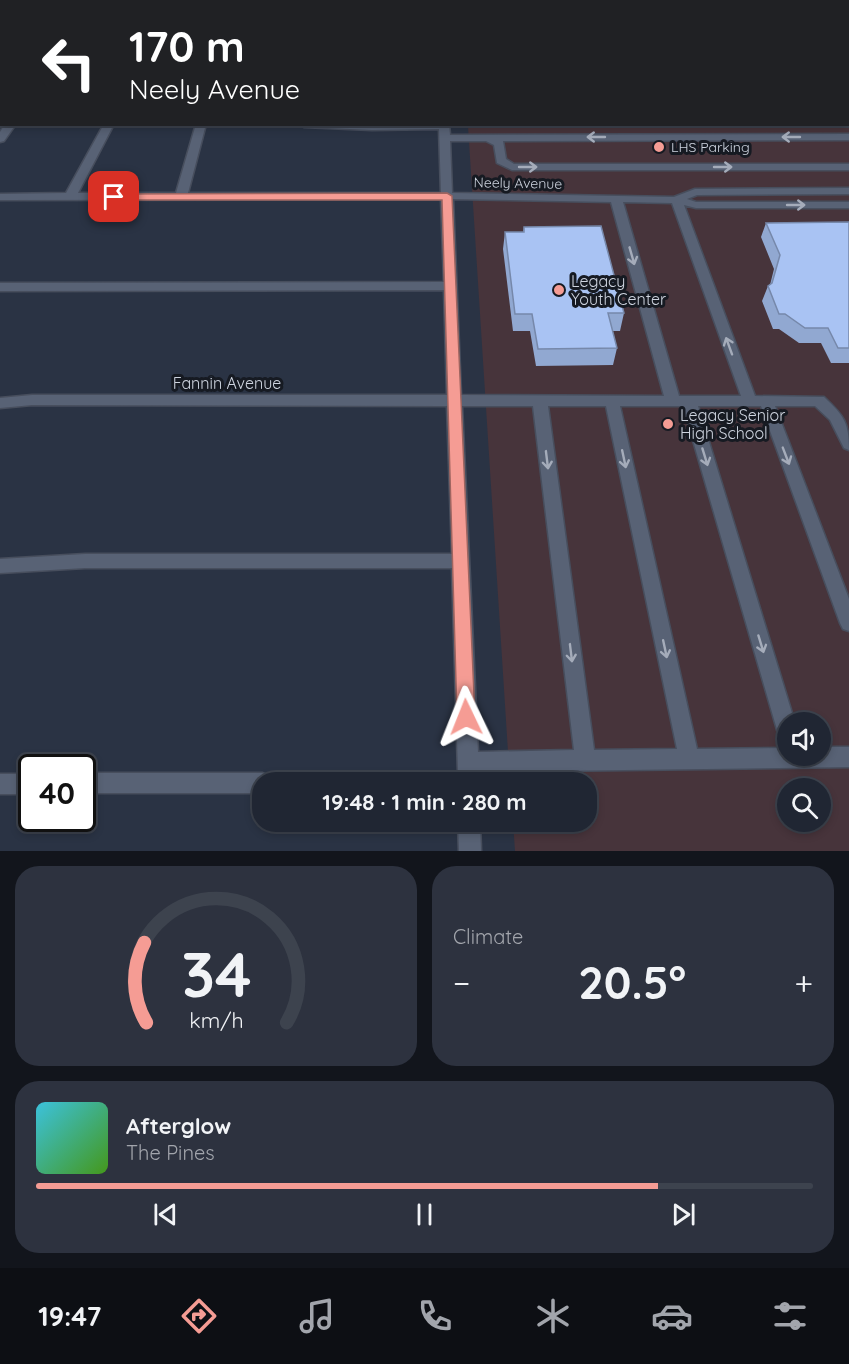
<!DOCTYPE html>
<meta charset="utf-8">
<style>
:root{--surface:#202633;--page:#2d323f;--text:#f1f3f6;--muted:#a2a5ac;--line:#3d434e;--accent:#f59c94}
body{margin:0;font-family:Quicksand,sans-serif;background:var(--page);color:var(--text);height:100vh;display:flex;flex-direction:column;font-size:22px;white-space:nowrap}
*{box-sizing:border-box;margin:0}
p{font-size:20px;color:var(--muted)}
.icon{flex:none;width:33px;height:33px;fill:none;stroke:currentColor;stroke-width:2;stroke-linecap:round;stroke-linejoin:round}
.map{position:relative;height:851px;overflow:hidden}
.side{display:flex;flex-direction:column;gap:15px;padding:15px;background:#12151c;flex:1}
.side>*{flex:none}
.guide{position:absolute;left:0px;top:0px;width:849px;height:126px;box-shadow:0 3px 9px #0003,0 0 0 2px var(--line);background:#202124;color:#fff;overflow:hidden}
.buttons{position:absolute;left:777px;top:712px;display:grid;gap:12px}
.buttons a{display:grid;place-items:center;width:54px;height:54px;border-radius:50%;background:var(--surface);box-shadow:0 3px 9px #0003,0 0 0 2px var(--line);font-size:30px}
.speed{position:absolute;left:18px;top:754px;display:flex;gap:12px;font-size:30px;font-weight:700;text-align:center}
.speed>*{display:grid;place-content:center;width:78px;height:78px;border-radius:50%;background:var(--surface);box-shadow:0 3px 9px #0003,0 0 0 2px var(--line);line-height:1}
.speed .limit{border:3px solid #111;border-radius:9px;background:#fff;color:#111}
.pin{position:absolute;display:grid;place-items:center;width:51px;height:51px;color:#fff;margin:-26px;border-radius:12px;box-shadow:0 3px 9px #0006}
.me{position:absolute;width:66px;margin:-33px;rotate:358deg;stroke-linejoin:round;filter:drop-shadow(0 0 4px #0008)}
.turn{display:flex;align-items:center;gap:21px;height:126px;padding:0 30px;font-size:27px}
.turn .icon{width:78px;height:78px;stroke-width:2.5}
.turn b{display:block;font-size:42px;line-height:51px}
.big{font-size:45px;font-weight:800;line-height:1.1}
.side .card{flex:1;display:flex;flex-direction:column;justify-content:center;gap:9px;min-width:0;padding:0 21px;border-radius:24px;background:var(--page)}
.side .dial{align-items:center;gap:0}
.dial svg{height:156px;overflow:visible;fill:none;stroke:var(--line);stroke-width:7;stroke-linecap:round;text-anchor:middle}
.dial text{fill:var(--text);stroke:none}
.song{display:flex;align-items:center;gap:18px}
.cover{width:72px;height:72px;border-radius:9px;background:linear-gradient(135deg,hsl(190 70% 55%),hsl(100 70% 35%))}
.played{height:6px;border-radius:3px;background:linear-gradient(90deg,var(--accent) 80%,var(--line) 80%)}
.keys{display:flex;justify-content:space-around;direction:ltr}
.heat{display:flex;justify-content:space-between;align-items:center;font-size:33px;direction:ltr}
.side .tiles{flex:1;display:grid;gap:15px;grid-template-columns:1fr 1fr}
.card:last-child{grid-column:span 2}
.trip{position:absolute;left:252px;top:772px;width:345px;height:60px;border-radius:24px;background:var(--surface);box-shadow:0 3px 9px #0003,0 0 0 2px var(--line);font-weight:800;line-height:60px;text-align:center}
.dock{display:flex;height:96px;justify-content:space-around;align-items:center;background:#0d0f14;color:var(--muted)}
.dock .icon{width:42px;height:42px}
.dock .current{color:var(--accent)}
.dock b{font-size:27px;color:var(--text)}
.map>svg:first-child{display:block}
.education{fill:#47343b;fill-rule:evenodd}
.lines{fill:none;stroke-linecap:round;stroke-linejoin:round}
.minor-casing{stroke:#474e5d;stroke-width:3}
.minor{fill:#586275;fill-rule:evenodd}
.wall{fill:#91a8d1}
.building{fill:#a9c3f3;stroke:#7688aa;stroke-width:1.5}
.oneway{stroke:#a5acba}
.route{fill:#f59c94;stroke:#9f6560;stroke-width:1.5}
.poi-dot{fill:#f59c94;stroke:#161a22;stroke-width:2}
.labels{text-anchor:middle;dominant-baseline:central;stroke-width:6;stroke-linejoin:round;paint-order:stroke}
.far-poi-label{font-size:14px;fill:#ced4df;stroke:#161a22;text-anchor:start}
.far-street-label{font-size:14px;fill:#ced4df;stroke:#161a22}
.poi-label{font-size:16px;fill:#ced4df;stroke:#161a22;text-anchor:start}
.street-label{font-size:16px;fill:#ced4df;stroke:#161a22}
</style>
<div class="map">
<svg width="849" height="851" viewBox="0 0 849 851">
<rect width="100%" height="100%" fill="#2a3344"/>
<!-- education -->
<path class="education" d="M849,124v727h-334l-2,-29h73v-39h-76l-42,-657zM788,723h32v33h-32zM788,789h32v33h-32z"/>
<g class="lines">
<defs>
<g id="minor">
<rect x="433" y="0" width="8" height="2"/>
<rect x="848" y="4" width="1" height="4"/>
<rect x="0" y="48" width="2" height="6"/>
<rect x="848" y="53" width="1" height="6"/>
<path d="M5,124h11l-12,17 -4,1v-10z"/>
<path d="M104,124h10l-36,69h98l20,-69h10l-18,69h253l-2,-64 -67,1 -68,-3 -5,-3h150l1,11 399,-1v6l-346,1 3,18 8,5h335v6h-337l-15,-7 -3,-18 -8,-4h-36l2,52 222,4 21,-8 154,-1v6l-152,1 -10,4 9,3h153v6h-153l-12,-3 71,191 69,1c20,19 25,25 25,53l-5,-2 -14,-28 -15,-14h-40l74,193v32l-6,-2 -3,-6 -79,-217h-63l97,317h-7v20l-7,-3 -3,-7 -95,-327h-63l77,343 91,-1v8h32v-9h29v20l-371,5v11h-30l3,-7 7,-3 -6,-205h-367l-85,5v-14l85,-5h367l-5,-148 -415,-1 -32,3v-10l32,-3h415l-3,-105 -444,1v-8l444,-1 -3,-83 -441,1v-6l66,-1zM453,199l158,3 53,194 -203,-1zM623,202l49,1 69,193h-62zM462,406h71l41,344 -96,2zM548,406h58l71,343 -83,1z"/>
<path d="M82,773h180l7,3 3,7h-10v10h-180z"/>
<rect x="0" y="774" width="32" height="20"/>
<path d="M458,822h22l1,29h-22z"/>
</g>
</defs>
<!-- minor casing -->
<use href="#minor" class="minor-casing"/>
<!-- minor -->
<use href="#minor" class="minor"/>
</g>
<!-- wall -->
<g class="wall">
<path d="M849,222v141h-18l-10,-20h-22l-20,-14h-6l-11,-28 6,-15 2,-1 4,-16 -13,-32 5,-14z"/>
<path d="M524,227l100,86 -4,18h-8l5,17 -4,17 -77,1 -6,-35h-17l-10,-82 2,-17h18z"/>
</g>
<!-- building -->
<g class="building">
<path d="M849,222v126h-11l-10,-20h-23l-20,-14h-6l-11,-28 4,-3 8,-28 -14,-32z"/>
<path d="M601,226l23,87h-16l9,35 -79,1 -6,-35h-17l-10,-82h19v-5z"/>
</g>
<!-- one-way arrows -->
<defs><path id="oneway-shaft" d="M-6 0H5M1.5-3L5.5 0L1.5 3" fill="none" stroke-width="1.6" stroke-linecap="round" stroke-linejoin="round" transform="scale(1.5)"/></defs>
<g class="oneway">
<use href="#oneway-shaft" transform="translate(596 137) rotate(180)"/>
<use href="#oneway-shaft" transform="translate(791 137) rotate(180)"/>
<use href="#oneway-shaft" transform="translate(528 167)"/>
<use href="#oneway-shaft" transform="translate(723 167)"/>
<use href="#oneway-shaft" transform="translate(796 205)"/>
<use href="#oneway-shaft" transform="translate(632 256) rotate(74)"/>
<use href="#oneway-shaft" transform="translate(729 346) rotate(-110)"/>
<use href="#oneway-shaft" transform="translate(786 456) rotate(69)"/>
<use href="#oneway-shaft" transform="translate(705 457) rotate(73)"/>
<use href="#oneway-shaft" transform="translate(624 459) rotate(78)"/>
<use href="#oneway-shaft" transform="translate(547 460) rotate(83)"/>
<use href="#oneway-shaft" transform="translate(761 644) rotate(73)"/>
<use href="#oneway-shaft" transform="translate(665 649) rotate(78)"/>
<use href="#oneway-shaft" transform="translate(571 653) rotate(83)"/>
</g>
<!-- route -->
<path class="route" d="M447,193l5,3 23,521 -3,6 -6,3 -6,-3 -3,-6 -15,-517h-328l-5,-3 5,-3z"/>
<!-- markers -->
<g class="poi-dot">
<circle cx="659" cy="147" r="6"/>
<circle cx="559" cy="290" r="6"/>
<circle cx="668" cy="424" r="6"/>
</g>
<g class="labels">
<!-- far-poi labels -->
<g class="far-poi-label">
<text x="671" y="147">LHS Parking</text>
</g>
<!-- far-street labels -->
<g class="far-street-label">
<text transform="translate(518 183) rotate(1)">Neely Avenue</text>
</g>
<!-- poi labels -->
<g class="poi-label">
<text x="571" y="281">Legacy<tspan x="571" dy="18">Youth Center</tspan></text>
<text x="680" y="415">Legacy Senior<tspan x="680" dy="18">High School</tspan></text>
</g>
<!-- street labels -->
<g class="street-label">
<text x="227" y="383">Fannin Avenue</text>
</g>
</g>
</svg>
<div class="buttons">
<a><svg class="icon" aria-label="sound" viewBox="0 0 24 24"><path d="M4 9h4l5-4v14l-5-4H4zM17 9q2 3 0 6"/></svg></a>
<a><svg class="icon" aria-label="search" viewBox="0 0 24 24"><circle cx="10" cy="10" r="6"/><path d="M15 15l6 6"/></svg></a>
</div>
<div class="speed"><div class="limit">40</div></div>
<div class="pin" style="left:114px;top:197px;background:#d93025"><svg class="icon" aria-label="arrive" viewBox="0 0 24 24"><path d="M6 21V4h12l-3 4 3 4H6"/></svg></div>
<svg class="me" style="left:466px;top:717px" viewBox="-20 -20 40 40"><path d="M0-17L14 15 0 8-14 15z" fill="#f59c94" stroke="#fff" stroke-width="4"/></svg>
<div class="trip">19:48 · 1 min · 280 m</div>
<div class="guide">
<div class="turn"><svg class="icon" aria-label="left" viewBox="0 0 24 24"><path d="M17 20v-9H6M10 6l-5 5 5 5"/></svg><div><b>170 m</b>Neely Avenue</div></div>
</div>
</div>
<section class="side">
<div class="tiles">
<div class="card dial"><svg viewBox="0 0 100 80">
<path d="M14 69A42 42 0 1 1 86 69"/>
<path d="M14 69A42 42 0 0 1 13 28" stroke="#f59c94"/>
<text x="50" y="56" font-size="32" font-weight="700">34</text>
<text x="50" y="72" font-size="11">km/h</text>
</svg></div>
<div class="card"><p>Climate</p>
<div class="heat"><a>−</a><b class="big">20.5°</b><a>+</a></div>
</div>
<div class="card">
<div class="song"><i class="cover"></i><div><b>Afterglow</b><p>The Pines</p></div></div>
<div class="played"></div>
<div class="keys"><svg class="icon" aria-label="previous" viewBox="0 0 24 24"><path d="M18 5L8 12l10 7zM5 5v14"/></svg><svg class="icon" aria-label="pause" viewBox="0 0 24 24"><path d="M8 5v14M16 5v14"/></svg><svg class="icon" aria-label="next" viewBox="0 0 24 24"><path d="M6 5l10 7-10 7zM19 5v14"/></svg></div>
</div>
</div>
</section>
<nav class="dock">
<b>19:47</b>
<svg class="icon current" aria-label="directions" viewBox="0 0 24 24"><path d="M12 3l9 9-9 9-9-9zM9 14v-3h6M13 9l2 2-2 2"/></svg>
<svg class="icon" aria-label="music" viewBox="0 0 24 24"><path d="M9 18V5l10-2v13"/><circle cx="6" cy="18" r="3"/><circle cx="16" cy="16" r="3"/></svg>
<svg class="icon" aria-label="phone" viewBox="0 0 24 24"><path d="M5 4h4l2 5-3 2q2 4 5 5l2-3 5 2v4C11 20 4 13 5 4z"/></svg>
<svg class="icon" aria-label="climate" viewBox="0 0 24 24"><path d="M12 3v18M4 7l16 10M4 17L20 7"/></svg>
<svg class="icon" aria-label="car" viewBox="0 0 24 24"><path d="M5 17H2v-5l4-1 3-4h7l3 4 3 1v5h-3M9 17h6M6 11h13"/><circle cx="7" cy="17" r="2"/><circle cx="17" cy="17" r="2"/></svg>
<svg class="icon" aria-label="filters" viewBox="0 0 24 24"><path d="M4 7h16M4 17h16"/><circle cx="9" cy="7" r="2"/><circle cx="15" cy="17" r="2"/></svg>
</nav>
